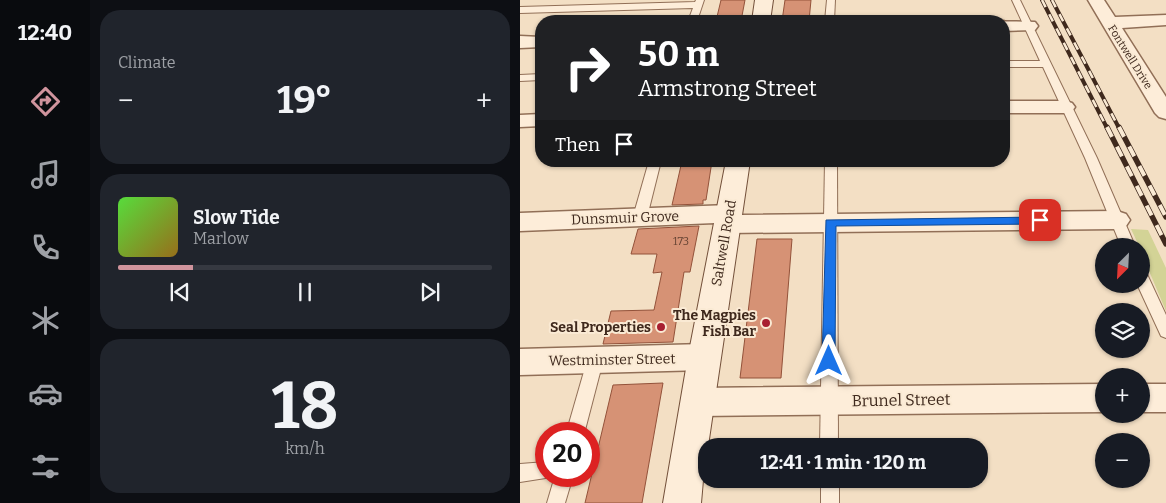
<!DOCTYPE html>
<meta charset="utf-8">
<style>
:root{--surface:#171b24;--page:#20242c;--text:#f1f3f6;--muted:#9ea1a6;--line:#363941;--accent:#d0949d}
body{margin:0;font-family:Bitter,serif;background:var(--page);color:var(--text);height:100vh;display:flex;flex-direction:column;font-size:19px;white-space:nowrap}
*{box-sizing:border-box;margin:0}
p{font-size:16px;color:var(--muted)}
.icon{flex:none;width:28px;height:28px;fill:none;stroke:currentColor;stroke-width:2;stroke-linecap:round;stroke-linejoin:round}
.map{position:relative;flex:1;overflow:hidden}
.drawer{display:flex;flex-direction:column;gap:10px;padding:10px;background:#0d0f14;width:430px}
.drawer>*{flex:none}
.top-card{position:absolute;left:15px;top:15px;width:475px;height:152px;border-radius:20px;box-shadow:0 1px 4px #0004;background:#202124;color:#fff;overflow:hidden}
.needle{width:32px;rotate:204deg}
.controls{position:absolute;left:575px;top:238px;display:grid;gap:10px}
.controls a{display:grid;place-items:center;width:55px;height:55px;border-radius:50%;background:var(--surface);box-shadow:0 1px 4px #0004;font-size:25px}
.speed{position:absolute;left:15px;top:422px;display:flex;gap:10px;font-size:25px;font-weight:700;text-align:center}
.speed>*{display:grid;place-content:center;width:65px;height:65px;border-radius:50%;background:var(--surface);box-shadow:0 1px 4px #0004;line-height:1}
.speed .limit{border:8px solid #d22;background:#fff;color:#111}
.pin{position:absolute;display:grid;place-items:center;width:42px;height:42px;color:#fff;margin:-21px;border-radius:10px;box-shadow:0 2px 8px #0006}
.me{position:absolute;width:55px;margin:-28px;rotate:0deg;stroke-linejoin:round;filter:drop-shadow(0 0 4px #0008)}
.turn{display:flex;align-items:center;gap:18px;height:105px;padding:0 20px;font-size:22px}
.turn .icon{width:65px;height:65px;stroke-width:2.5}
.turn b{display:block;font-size:35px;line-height:42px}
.then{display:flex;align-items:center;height:48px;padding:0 20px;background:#0003;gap:10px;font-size:19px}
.big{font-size:38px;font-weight:700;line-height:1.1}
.drawer .widget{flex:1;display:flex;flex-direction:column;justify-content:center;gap:8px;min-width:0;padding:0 18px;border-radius:20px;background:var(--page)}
.drawer .dial{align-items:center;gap:0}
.dial b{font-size:65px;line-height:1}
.song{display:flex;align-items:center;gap:15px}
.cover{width:60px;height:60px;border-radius:8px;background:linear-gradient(135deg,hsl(110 70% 55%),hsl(40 70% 35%))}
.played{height:5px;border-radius:2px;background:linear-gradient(90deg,var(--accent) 20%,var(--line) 20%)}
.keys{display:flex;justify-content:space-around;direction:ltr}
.heat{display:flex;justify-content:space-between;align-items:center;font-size:28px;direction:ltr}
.trip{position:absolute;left:178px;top:438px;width:290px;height:50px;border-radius:20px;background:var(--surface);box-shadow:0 1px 4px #0004;font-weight:700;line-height:50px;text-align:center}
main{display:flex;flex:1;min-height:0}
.tabs{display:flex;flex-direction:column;width:90px;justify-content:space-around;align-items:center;background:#090b0e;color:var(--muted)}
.tabs .icon{width:35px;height:35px}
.tabs .current{color:var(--accent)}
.tabs b{font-size:22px;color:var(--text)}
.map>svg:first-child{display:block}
.green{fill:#d3d396}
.building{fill:#d69275;stroke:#93523a}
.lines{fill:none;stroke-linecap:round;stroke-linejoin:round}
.lane-casing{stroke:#916f57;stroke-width:2}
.street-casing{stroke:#916f57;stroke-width:3}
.secondary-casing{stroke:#73503a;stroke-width:2}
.lane{fill:#fdedd9;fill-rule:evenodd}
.street{fill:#fdedd9;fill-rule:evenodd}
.secondary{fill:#fdedd9;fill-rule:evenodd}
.rail-far1-casing{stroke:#3f291d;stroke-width:4}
.rail-casing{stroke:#3f291d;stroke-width:5.5}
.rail-far1{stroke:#faead4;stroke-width:2.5;stroke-dasharray:8;stroke-linecap:butt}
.rail{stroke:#faead4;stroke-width:4;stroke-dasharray:11;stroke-linecap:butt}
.route{fill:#1a73e8;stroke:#114b97}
.poi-dot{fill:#a81f31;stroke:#faead4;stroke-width:2}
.labels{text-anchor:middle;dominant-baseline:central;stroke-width:4;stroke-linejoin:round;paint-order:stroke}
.far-street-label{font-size:11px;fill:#3f291d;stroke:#faead4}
.number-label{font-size:11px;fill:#654333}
.street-label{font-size:14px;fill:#3f291d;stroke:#faead4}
.poi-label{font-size:14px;font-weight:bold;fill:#3f291d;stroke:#faead4;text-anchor:end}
.near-street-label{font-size:16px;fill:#3f291d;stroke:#faead4}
</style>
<main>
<nav class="tabs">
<b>12:40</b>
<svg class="icon current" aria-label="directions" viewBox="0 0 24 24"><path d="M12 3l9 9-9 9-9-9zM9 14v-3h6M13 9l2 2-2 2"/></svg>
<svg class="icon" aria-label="music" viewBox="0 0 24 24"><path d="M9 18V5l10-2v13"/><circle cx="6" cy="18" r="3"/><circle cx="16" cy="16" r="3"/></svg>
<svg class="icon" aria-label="phone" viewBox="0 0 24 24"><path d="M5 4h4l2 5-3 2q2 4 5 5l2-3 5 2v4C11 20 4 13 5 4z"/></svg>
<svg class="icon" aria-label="climate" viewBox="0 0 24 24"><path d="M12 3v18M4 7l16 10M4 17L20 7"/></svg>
<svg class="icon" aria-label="car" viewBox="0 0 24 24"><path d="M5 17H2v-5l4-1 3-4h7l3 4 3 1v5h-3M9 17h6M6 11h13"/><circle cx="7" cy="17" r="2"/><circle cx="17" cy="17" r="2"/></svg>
<svg class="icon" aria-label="filters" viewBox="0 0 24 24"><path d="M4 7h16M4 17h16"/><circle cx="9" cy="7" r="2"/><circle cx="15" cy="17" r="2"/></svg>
</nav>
<section class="drawer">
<div class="widget"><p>Climate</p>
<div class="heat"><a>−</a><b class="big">19°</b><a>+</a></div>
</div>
<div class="widget">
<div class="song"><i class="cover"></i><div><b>Slow Tide</b><p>Marlow</p></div></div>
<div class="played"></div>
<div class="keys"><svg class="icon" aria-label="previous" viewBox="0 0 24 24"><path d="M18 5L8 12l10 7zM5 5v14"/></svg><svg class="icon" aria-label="pause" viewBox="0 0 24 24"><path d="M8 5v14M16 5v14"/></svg><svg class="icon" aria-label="next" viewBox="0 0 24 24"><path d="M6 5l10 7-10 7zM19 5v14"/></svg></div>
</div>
<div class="widget dial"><b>18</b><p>km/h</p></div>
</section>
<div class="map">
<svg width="646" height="503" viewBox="0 0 646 503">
<rect width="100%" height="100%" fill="#f3dfc4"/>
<!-- green -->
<path class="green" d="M611,229l17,1 18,38v43l-25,-59v-6h-2z"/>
<!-- building -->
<g class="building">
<path d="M201,0h24l-4,21h-25z"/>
<path d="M265,0h26l-2,21h-27z"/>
<path d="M162,161h30l-6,39h-3v4l-31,1z"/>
<path d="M179,226l-9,46h-6l-11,70 -70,2 8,-33 43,-1 8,-38 -9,1 4,-19h-26l7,-25z"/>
<path d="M237,239h35l-11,139h-41z"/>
<path d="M143,383l-21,120h-57l28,-118z"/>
</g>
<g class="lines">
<defs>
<g id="lane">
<path d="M176,0h8l-7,21h-9l5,-13 -173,5v-6l175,-5z"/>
<path d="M307,0h8l-1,21h-9z"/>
<path d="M492,0h8l77,158 38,88h-14l-36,-88 -42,-91h-39v-6h36z"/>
<path d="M21,74v6l-21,1v-6z"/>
<path d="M129,161h12l-14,56 -7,5 -7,-5z"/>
<path d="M305,161h12l1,285h-18z"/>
<path d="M621,271l5,1 20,43v23l-5,-2 -24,-52h4z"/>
<path d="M75,354l6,2 2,5 -19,73h-18l21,-73 2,-5z"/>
<path d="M26,462v14l6,1 -32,5v-18z"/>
<path d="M35,476h18l-8,27h-18z"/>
<rect x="301" y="479" width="18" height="24"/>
</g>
<g id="street">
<path d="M568,0h16l11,17 51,-2v10l-44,3 44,69v22l-7,-2 -4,-4z"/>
<path d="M482,21l33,1 3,4 -3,4 -31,1v-10z"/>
<path d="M0,36l21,1v10l-21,1z"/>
<path d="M484,101h61l7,2 3,4 -3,4 -7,2h-61z"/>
<path d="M21,114v12l-21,1v-12z"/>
<path d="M209,205l9,3 3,7 376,-4 9,3 4,6 -4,6 -9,3 -390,4 -9,-3 -3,-7 -195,8v-18z"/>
<path d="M184,344l11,4 4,9 -4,9 -11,4 -184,5v-26z"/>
<path d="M584,384v28l-406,4 -11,-4 -5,-10 5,-10 11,-4z"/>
<rect x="621" y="384" width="25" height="28"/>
</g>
<g id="secondary">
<path d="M235,0h18l-3,21h-18z"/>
<path d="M206,161h24l-42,285h-2l-5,57h-38l25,-146z"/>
</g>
</defs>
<!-- lane casing -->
<use href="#lane" class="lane-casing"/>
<!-- street casing -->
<use href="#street" class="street-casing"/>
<!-- secondary casing -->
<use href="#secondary" class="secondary-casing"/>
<!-- lane -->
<use href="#lane" class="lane"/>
<!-- street -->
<use href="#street" class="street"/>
<!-- secondary -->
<use href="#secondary" class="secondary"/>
<defs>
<g id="rail-far1">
<path d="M522,0l65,128"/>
<path d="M532,0l67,128"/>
</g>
<g id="rail">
<path d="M587,127l59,117"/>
<path d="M599,127l47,90"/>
</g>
</defs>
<!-- rail-far1 casing -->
<use href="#rail-far1" class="rail-far1-casing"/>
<!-- rail casing -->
<use href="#rail" class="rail-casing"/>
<!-- rail-far1 -->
<use href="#rail-far1" class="rail-far1"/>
<!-- rail -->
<use href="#rail" class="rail"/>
</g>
<!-- route -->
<path class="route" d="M520,217l6,3 -6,4 -204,2 -1,135 -2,4h-9l-2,-4 4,-141z"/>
<!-- markers -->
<g class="poi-dot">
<circle cx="246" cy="323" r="5"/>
<circle cx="141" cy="327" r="5"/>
</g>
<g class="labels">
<!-- far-street labels -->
<g class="far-street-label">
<text transform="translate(610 57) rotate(58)">Fontwell Drive</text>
</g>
<!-- number labels -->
<g class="number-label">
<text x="161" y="241">173</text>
</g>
<!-- street labels -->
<g class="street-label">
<text transform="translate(105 218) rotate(-2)">Dunsmuir Grove</text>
<text transform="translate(204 243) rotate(-80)">Saltwell Road</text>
<text transform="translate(92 360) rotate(-1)">Westminster Street</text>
</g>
<!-- poi labels -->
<g class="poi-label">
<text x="236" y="315">The Magpies<tspan x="236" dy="16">Fish Bar</tspan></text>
<text x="131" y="327">Seal Properties</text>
</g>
<!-- near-street labels -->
<g class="near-street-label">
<text transform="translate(381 400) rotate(-1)">Brunel Street</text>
</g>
</g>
</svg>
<div class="controls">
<a><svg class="needle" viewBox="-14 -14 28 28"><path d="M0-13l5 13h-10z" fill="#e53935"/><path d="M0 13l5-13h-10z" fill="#9ea1a6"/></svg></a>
<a><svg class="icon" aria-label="layers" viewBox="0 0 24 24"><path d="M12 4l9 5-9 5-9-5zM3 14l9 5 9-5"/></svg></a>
<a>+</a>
<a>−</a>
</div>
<div class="speed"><div class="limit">20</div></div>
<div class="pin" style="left:520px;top:220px;background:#d93025"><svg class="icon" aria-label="arrive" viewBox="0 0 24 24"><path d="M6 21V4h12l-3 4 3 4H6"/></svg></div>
<svg class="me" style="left:309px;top:361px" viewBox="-20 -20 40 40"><path d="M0-17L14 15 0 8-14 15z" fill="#1a73e8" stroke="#fff" stroke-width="4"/></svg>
<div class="trip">12:41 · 1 min · 120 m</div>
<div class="top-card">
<div class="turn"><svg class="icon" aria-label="right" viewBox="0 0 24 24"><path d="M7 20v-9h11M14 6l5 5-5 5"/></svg><div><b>50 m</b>Armstrong Street</div></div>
<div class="then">Then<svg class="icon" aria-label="arrive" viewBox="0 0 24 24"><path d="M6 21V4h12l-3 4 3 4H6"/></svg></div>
</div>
</div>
</main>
